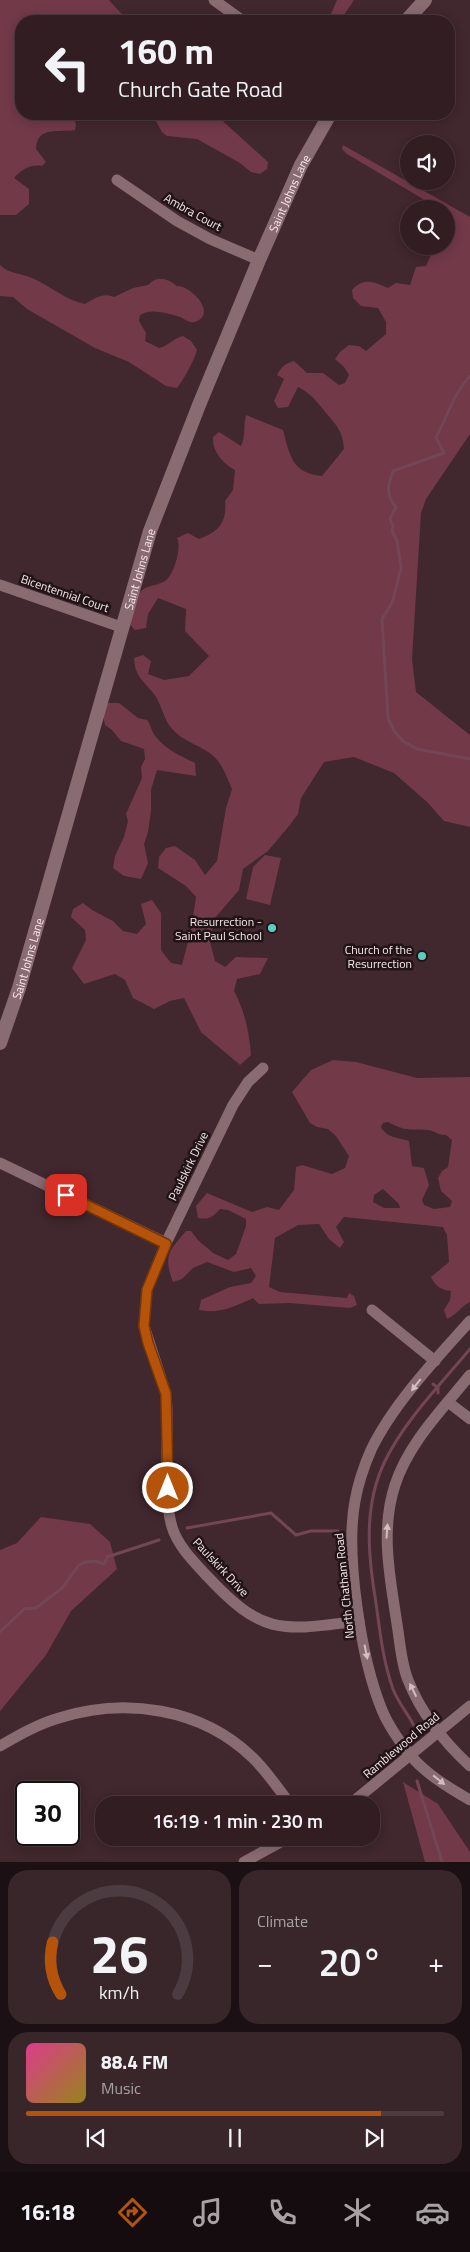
<!DOCTYPE html>
<meta charset="utf-8">
<style>
:root{--surface:#311d22;--page:#39262a;--text:#f1f3f6;--muted:#a8a2a5;--line:#4c3b40;--accent:#b45309}
body{margin:0;font-family:"Titillium Web",sans-serif;background:var(--page);color:var(--text);height:100vh;display:flex;flex-direction:column;font-size:19px;white-space:nowrap}
*{box-sizing:border-box;margin:0}
p{font-size:16px;color:var(--muted)}
.icon{flex:none;width:28px;height:28px;fill:none;stroke:currentColor;stroke-width:2;stroke-linecap:round;stroke-linejoin:round}
.map{position:relative;height:1862px;overflow:hidden}
.drawer{display:flex;flex-direction:column;gap:8px;padding:8px;background:#1b1013;flex:1}
.drawer>*{flex:none}
.banner{position:absolute;left:15px;top:15px;width:440px;height:105px;border-radius:20px;box-shadow:0 2px 12px #0003,0 0 0 1px var(--line);background:#311d22;color:var(--text);overflow:hidden}
.fabs{position:absolute;left:400px;top:135px;display:grid;gap:10px}
.fabs a{display:grid;place-items:center;width:55px;height:55px;border-radius:50%;background:var(--surface);box-shadow:0 2px 12px #0003,0 0 0 1px var(--line);font-size:25px}
.speed{position:absolute;left:15px;top:1781px;display:flex;gap:10px;font-size:25px;font-weight:700;text-align:center}
.speed>*{display:grid;place-content:center;width:65px;height:65px;border-radius:50%;background:var(--surface);box-shadow:0 2px 12px #0003,0 0 0 1px var(--line);line-height:1}
.speed .limit{border:2px solid #111;border-radius:8px;background:#fff;color:#111}
.pin{position:absolute;display:grid;place-items:center;width:42px;height:42px;color:#fff;margin:-21px;border-radius:10px;box-shadow:0 2px 8px #0006}
.me{position:absolute;width:55px;margin:-28px;rotate:0deg;stroke-linejoin:round;filter:drop-shadow(0 0 4px #0008)}
.turn{display:flex;align-items:center;gap:18px;height:105px;padding:0 20px;font-size:22px}
.turn .icon{width:65px;height:65px;stroke-width:2.5}
.turn b{display:block;font-size:35px;line-height:42px}
.big{font-size:38px;font-weight:600;line-height:1.1}
.drawer .card{flex:1;display:flex;flex-direction:column;justify-content:center;gap:8px;min-width:0;padding:0 18px;border-radius:20px;background:var(--page)}
.drawer .dial{align-items:center;gap:0}
.dial svg{height:130px;overflow:visible;fill:none;stroke:var(--line);stroke-width:7;stroke-linecap:round;text-anchor:middle}
.dial text{fill:var(--text);stroke:none}
.song{display:flex;align-items:center;gap:15px}
.cover{width:60px;height:60px;border-radius:8px;background:linear-gradient(135deg,hsl(330 70% 55%),hsl(50 70% 35%))}
.played{height:5px;border-radius:2px;background:linear-gradient(90deg,var(--accent) 85%,var(--line) 85%)}
.keys{display:flex;justify-content:space-around;direction:ltr}
.heat{display:flex;justify-content:space-between;align-items:center;font-size:28px;direction:ltr}
.drawer .tiles{flex:1;display:grid;gap:8px;grid-template-columns:1fr 1fr}
.card:last-child{grid-column:span 2}
.trip{position:absolute;left:95px;top:1796px;width:285px;height:50px;border-radius:20px;background:var(--surface);box-shadow:0 2px 12px #0003,0 0 0 1px var(--line);font-weight:600;line-height:50px;text-align:center}
.tab-bar{display:flex;height:80px;justify-content:space-around;align-items:center;background:#140c0e;color:var(--muted)}
.tab-bar .icon{width:35px;height:35px}
.tab-bar .on{color:var(--accent)}
.tab-bar b{font-size:22px;color:var(--text)}
.map>svg:first-child{display:block}
.green{fill:#723949;fill-rule:evenodd}
.lines{fill:none;stroke-linecap:round;stroke-linejoin:round}
.stream{stroke:#734656;stroke-width:3}
.minor{stroke:#896b72;stroke-width:11}
.tertiary{stroke:#896b72;stroke-width:14}
.oneway{fill:#d2bdc1}
.route-casing{stroke:#753606;stroke-width:12}
.route{stroke:#b45309;stroke-width:9}
.poi-dot{fill:#59cebf;stroke:#201417;stroke-width:2}
.labels{text-anchor:middle;dominant-baseline:central;stroke-width:5;stroke-linejoin:round;paint-order:stroke}
.street-label{font-size:12px;fill:#fae9ec;stroke:#201417}
.poi-label{font-size:12px;fill:#fae9ec;stroke:#201417;text-anchor:end}
</style>
<div class="map">
<svg width="470" height="1862" viewBox="0 0 470 1862">
<rect width="100%" height="100%" fill="#41272e"/>
<!-- green -->
<g class="green">
<path d="M0,0h109l19,21h-107v93h52l3,11 -1,5c-16,3 -38,-5 -39,19l10,13 -4,4c-11,-2 -20,3 -28,12l15,11v15l-13,11h-16z"/>
<path d="M337,0h17l-14,21h-16l7,-7z"/>
<path d="M152,114h63l53,48 -1,7 -7,5 -9,-2 -11,-9 -43,-24 -30,-3 -5,-4z"/>
<path d="M343,145l127,72v217l-44,65 -5,14 -9,146 4,33 54,43v92l-26,-6 -17,-19 -33,-29 -40,-16 -30,5 -23,36 -3,16 -9,12 -21,25 -25,18 -4,21 -25,29 -4,23 5,19 10,6 11,-10 32,1 -8,16 -23,5 -3,12c11,21 15,40 17,64l-11,10 -39,-33 -17,-34 -14,3 -16,8 -21,-11 -8,-18 -10,-6 -31,10 -12,-16 14,-28 -1,-10 -14,-13 2,-8 10,-6 9,7 21,11 10,10 14,3 9,-10 -5,-20 11,-4 9,13v37l10,13 11,2 9,-35 5,-33 -10,-11 -28,-18 1,-11 7,-9 9,-2 20,14 10,15 12,-14 9,-53 6,-19c-4,-9 -8,-20 -14,-28 -12,-16 -36,-17 -49,-36 -6,-9 -8,-22 -15,-31 -11,-14 -19,-17 -20,-36l9,-3 8,6 -3,13 16,6 25,-4 20,-20 -24,-25 1,-22 -28,-11 -10,16 -2,14 -11,2 -9,-10c4,-8 7,-18 12,-25 7,-11 17,-8 27,-14 9,-6 17,-34 12,-43l11,-5 11,6c20,-7 28,-17 26,-38l8,-11 2,-20c-12,-7 -23,-18 -22,-33l6,-5 22,14c5,-10 2,-20 5,-31l37,15c7,26 9,43 39,46l22,-27c-1,-17 -7,-23 -17,-35 -10,-12 -15,-20 -29,-27l-10,20 -10,1 -4,-7 10,-22 -7,-4c4,-8 9,-12 17,-14l13,12h16l16,12 6,-2 4,-8 -5,-8 -9,-8 5,-7 9,-7 10,1 7,5 20,-17v-12l-8,-14 -17,-2 -8,-8 -1,-8c12,-13 22,-8 36,-2l8,-5 14,2 6,-18 10,-1 9,-20h11v-27l2,-5 -2,-5h-6l-93,-55 -5,-5z"/>
<path d="M0,265c9,9 21,8 32,13 19,8 33,22 53,26 9,-5 18,-12 29,-7l19,-9 15,-3c9,-10 19,-7 29,1 12,-1 38,24 22,34 -9,6 -14,-2 -22,-4 -12,-3 -26,-8 -37,-1l-1,6 7,12 -1,8 14,7c10,-2 14,-10 24,-12l8,5 6,9c-3,11 -13,29 -20,38l-11,-2 -37,-24 -34,-14 -68,-39 -14,-12 -13,-1z"/>
<path d="M108,703h11l19,15 9,2c4,5 5,13 9,17 10,13 25,19 39,26l1,13 -39,-6 -6,20v21l-3,21 -4,12 4,19 -7,16 -17,-3 -11,-8 2,-12 9,-19 4,-16 -2,-7 16,-36 -1,-11 4,-8 -1,-10 -23,-8 -9,-11 -7,-5 -3,-14z"/>
<path d="M265,855l16,3 -11,47 -24,-6 7,-32z"/>
<path d="M333,1060l23,2 61,16 53,-1v225c-9,4 -12,12 -23,17l-3,-9 6,-10 1,-9c-10,-1 -16,-5 -20,-14l18,-15 -2,-27 -4,-8 -99,-10 -8,10 8,15 -4,6 -11,-9 -10,-15 -21,1 -23,13 -6,49 11,5 67,6 2,-5 5,3 3,9 -7,3 -61,-5 -30,1 -6,-6c-19,9 -34,16 -54,12l2,-10 29,-13 21,-4 5,-7 -5,-8 -17,4 -27,-10 -14,6 -11,11 -9,3c-10,-27 -4,-31 13,-51h5l7,9 15,13 15,7 8,-6 10,-28v-7l-18,-9 -8,-1c-7,8 -11,11 -22,9l-2,-12 11,-13 45,19 15,-5 12,3 15,-20 2,-23 6,-2 30,9 13,-6 4,-12 -13,-20 -8,-7 -11,-2 -7,-4 -18,-31 19,-22zM388,1122c19,10 20,7 39,8 7,0 10,5 19,5l6,5 -4,27 -6,4 -4,7 3,13 11,10 -2,6 -16,2 -10,-4 -2,-5 7,-15 -5,-17 -12,-2 -3,-25c-12,-4 -22,-3 -28,-14l2,-4zM383,1189l16,15 1,4h-16l-11,-6 1,-7z"/>
<path d="M41,1517l49,7 20,18 7,27 -46,42 -25,44 -46,56v-161l17,-7z"/>
<path d="M403,1782l35,22 32,48v10h-45z"/>
</g>
<g class="lines">
<!-- stream -->
<g class="stream">
<path d="M470,376c-17,18 -22,40 -34,61l8,16 -51,18c-5,14 -8,24 3,36l-6,12 3,7 -1,5 5,10 4,27 -9,35 -10,16 6,99 6,13 9,10 14,8 53,10"/>
<path d="M433,1384l5,4v5"/>
<path d="M187,1528l84,-15 25,22 15,-4h27"/>
<path d="M0,1632l24,-23 12,-1 26,-20 17,-23 7,-3 10,-1 8,3 3,-7 52,-17"/>
<path d="M417,1732c-6,-15 -18,-27 -24,-43 -10,-28 -13,-57 -17,-86 -8,-47 -13,-97 9,-142 20,-41 56,-77 85,-112"/>
<path d="M417,1781l25,81"/>
</g>
<!-- minor -->
<g class="minor">
<path d="M214,0l29,21"/>
<path d="M117,180l60,41 33,18 49,21"/>
<path d="M0,585l121,42"/>
<path d="M263,1068l-15,14 -15,23 -67,138 -19,47 -3,36 22,68 1,15c1,33 -4,88 5,118 6,19 21,34 35,49 56,60 74,55 152,45"/>
<path d="M0,1163l166,80"/>
<path d="M372,1310l63,51"/>
<path d="M470,1321c-34,38 -77,83 -99,129 -7,16 -13,34 -16,51 -10,53 6,158 27,209 6,15 18,32 28,45 16,19 39,33 60,45"/>
<path d="M470,1375c-27,34 -61,67 -75,110 -15,46 -5,92 2,139 3,18 4,39 11,56 13,33 36,62 62,86"/>
<path d="M448,1402l22,17"/>
<path d="M0,1746c19,-11 38,-22 59,-28 66,-21 142,-10 193,39 15,14 26,32 39,48"/>
<path d="M349,1805l121,-99"/>
<path d="M244,1862l44,-24"/>
</g>
<!-- tertiary -->
<g class="tertiary">
<path d="M406,21l19,-21"/>
<path id="s1" d="M0,1043l19,-55 131,-457 49,-126 60,-145 42,-95 29,-51"/>
</g>
</g>
<!-- one-way arrows -->
<defs><path id="oneway-solid" d="M-6-.8H1V-3.2L6.5 0L1 3.2V.8H-6Z" transform="scale(1.25)"/></defs>
<g class="oneway">
<use href="#oneway-solid" transform="translate(416 1385) rotate(128)"/>
<use href="#oneway-solid" transform="translate(387 1531) rotate(-86)"/>
<use href="#oneway-solid" transform="translate(366 1652) rotate(78)"/>
<use href="#oneway-solid" transform="translate(413 1690) rotate(-116)"/>
<use href="#oneway-solid" transform="translate(439 1780) rotate(38)"/>
</g>
<g class="lines">
<defs>
<path id="route" d="M66,1195l100,49 -19,46 -3,36 4,17 18,51 2,94"/>
</defs>
<!-- route casing -->
<use href="#route" class="route-casing"/>
<!-- route -->
<use href="#route" class="route"/>
</g>
<!-- markers -->
<g class="poi-dot">
<circle cx="272" cy="928" r="5"/>
<circle cx="422" cy="956" r="5"/>
</g>
<g class="labels">
<!-- street labels -->
<g class="street-label">
<text stroke="none"><textPath href="#s1" startOffset="899">Saint Johns Lane</textPath></text>
<text transform="translate(193 212) rotate(29)">Ambra Court</text>
<text stroke="none"><textPath href="#s1" startOffset="494">Saint Johns Lane</textPath></text>
<text transform="translate(65 593) rotate(19)">Bicentennial Court</text>
<text stroke="none"><textPath href="#s1" startOffset="89">Saint Johns Lane</textPath></text>
<text transform="translate(188 1166) rotate(-64)">Paulskirk Drive</text>
<text transform="translate(221 1567) rotate(47)">Paulskirk Drive</text>
<text transform="translate(344 1586) rotate(-96)">North Chatham Road</text>
<text transform="translate(401 1745) rotate(-40)">Ramblewood Road</text>
</g>
<!-- poi labels -->
<g class="poi-label">
<text x="262" y="921">Resurrection -<tspan x="262" dy="14">Saint Paul School</tspan></text>
<text x="412" y="949">Church of the<tspan x="412" dy="14">Resurrection</tspan></text>
</g>
</g>
</svg>
<div class="fabs">
<a><svg class="icon" aria-label="sound" viewBox="0 0 24 24"><path d="M4 9h4l5-4v14l-5-4H4zM17 9q2 3 0 6"/></svg></a>
<a><svg class="icon" aria-label="search" viewBox="0 0 24 24"><circle cx="10" cy="10" r="6"/><path d="M15 15l6 6"/></svg></a>
</div>
<div class="speed"><div class="limit">30</div></div>
<div class="pin" style="left:66px;top:1195px;background:#d93025"><svg class="icon" aria-label="arrive" viewBox="0 0 24 24"><path d="M6 21V4h12l-3 4 3 4H6"/></svg></div>
<svg class="me" style="left:168px;top:1488px" viewBox="-20 -20 40 40"><circle r="17" fill="#b45309" stroke="#fff" stroke-width="3"/><path d="M0-11L8 9 0 5-8 9z" fill="#fff"/></svg>
<div class="trip">16:19 · 1 min · 230 m</div>
<div class="banner">
<div class="turn"><svg class="icon" aria-label="left" viewBox="0 0 24 24"><path d="M17 20v-9H6M10 6l-5 5 5 5"/></svg><div><b>160 m</b>Church Gate Road</div></div>
</div>
</div>
<section class="drawer">
<div class="tiles">
<div class="card dial"><svg viewBox="0 0 100 80">
<path d="M14 69A42 42 0 1 1 86 69"/>
<path d="M14 69A42 42 0 0 1 9 37" stroke="#b45309"/>
<text x="50" y="56" font-size="32" font-weight="700">26</text>
<text x="50" y="72" font-size="11">km/h</text>
</svg></div>
<div class="card"><p>Climate</p>
<div class="heat"><a>−</a><b class="big">20°</b><a>+</a></div>
</div>
<div class="card">
<div class="song"><i class="cover"></i><div><b>88.4 FM</b><p>Music</p></div></div>
<div class="played"></div>
<div class="keys"><svg class="icon" aria-label="previous" viewBox="0 0 24 24"><path d="M18 5L8 12l10 7zM5 5v14"/></svg><svg class="icon" aria-label="pause" viewBox="0 0 24 24"><path d="M8 5v14M16 5v14"/></svg><svg class="icon" aria-label="next" viewBox="0 0 24 24"><path d="M6 5l10 7-10 7zM19 5v14"/></svg></div>
</div>
</div>
</section>
<nav class="tab-bar">
<b>16:18</b>
<svg class="icon on" aria-label="directions" viewBox="0 0 24 24"><path d="M12 3l9 9-9 9-9-9zM9 14v-3h6M13 9l2 2-2 2"/></svg>
<svg class="icon" aria-label="music" viewBox="0 0 24 24"><path d="M9 18V5l10-2v13"/><circle cx="6" cy="18" r="3"/><circle cx="16" cy="16" r="3"/></svg>
<svg class="icon" aria-label="phone" viewBox="0 0 24 24"><path d="M5 4h4l2 5-3 2q2 4 5 5l2-3 5 2v4C11 20 4 13 5 4z"/></svg>
<svg class="icon" aria-label="climate" viewBox="0 0 24 24"><path d="M12 3v18M4 7l16 10M4 17L20 7"/></svg>
<svg class="icon" aria-label="car" viewBox="0 0 24 24"><path d="M5 17H2v-5l4-1 3-4h7l3 4 3 1v5h-3M9 17h6M6 11h13"/><circle cx="7" cy="17" r="2"/><circle cx="17" cy="17" r="2"/></svg>
</nav>
